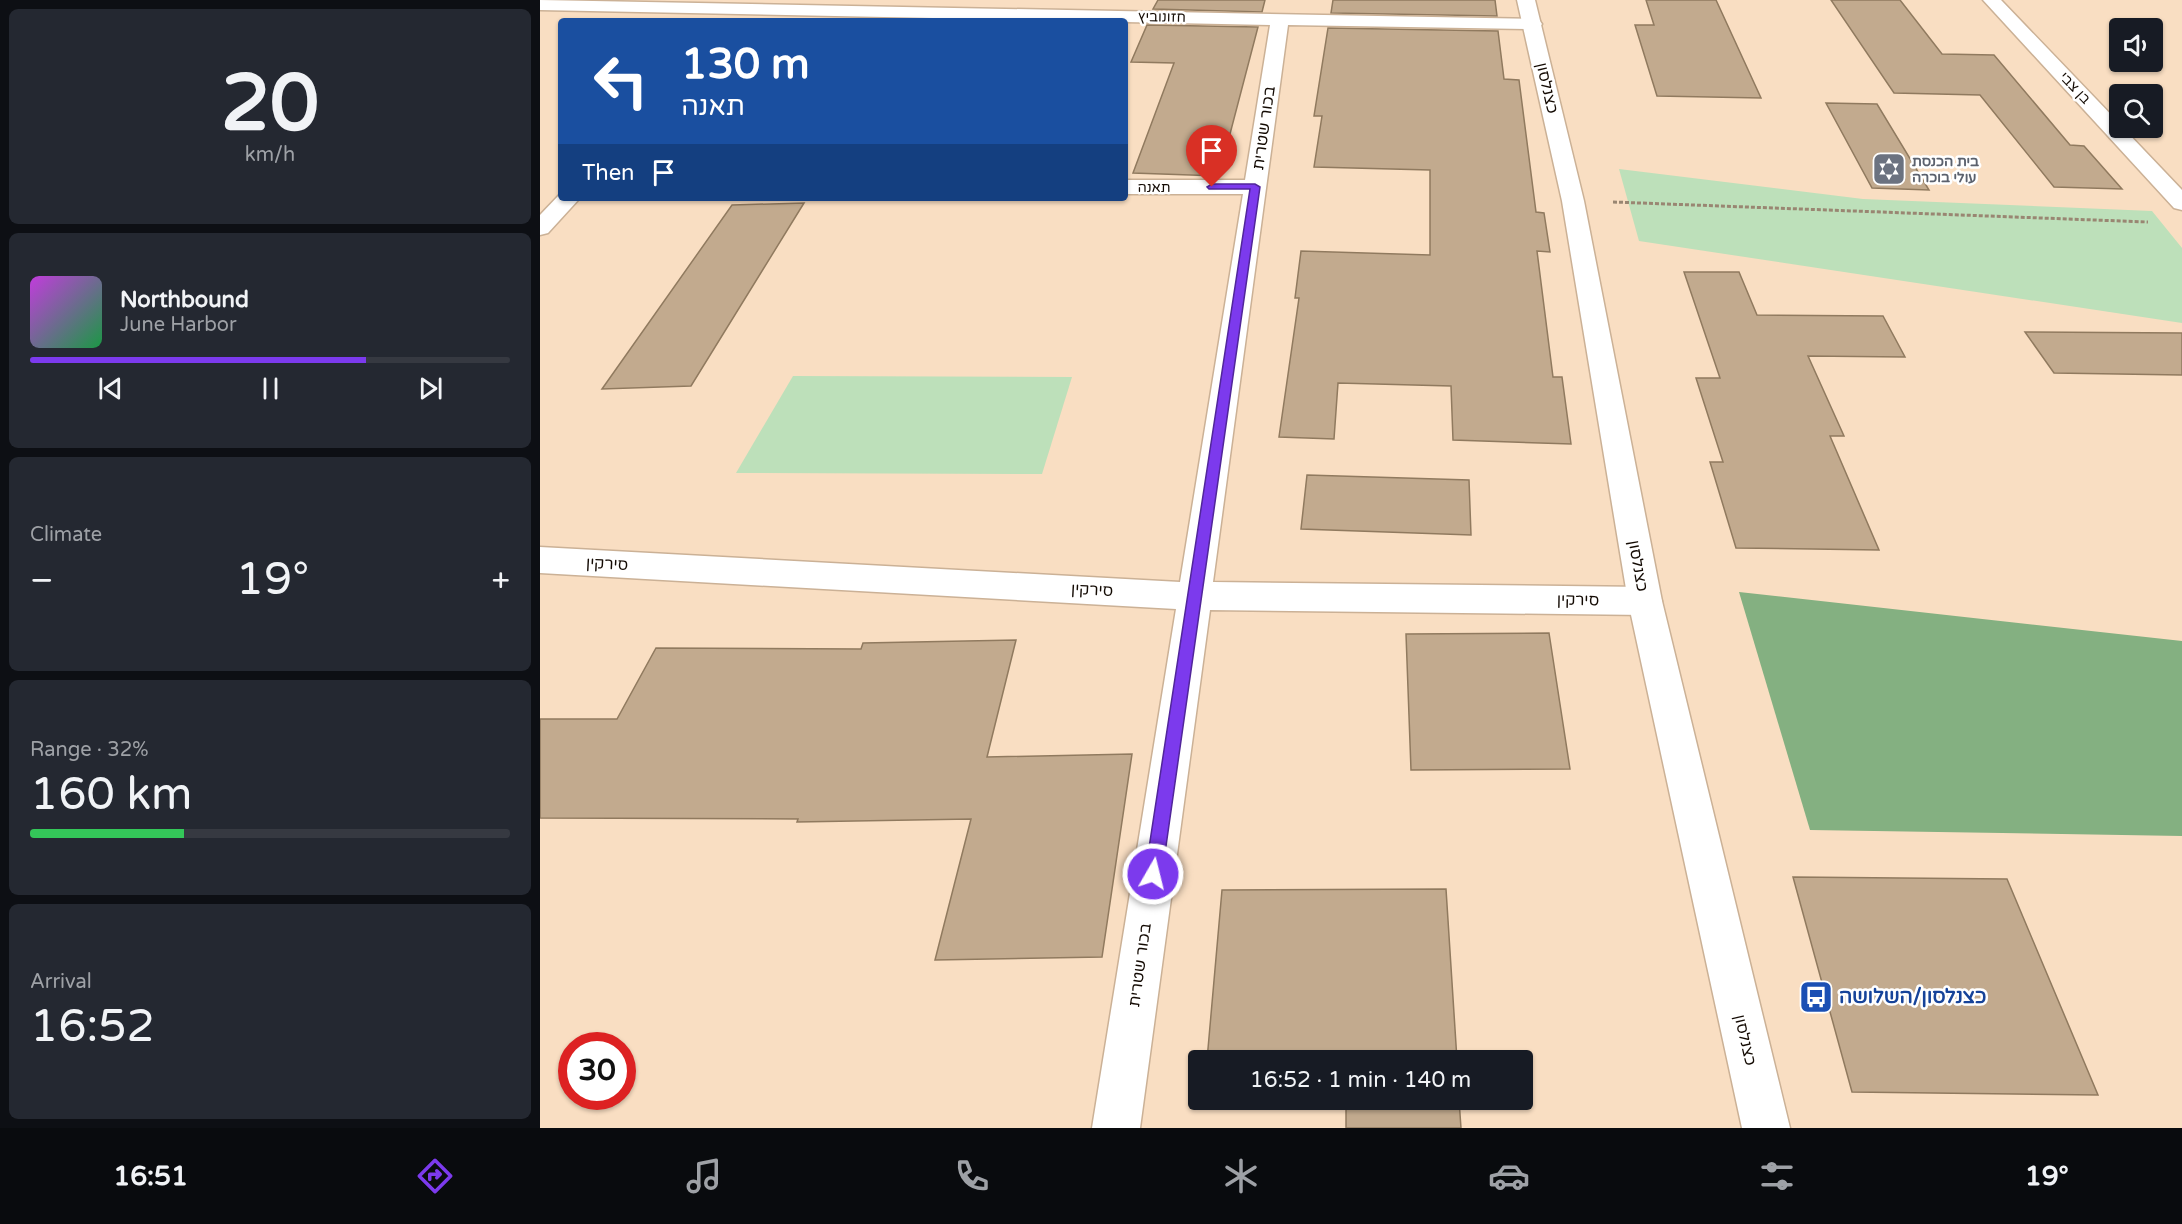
<!DOCTYPE html>
<meta charset="utf-8">
<style>
:root{--surface:#171b24;--page:#242831;--text:#f1f3f6;--muted:#9ea1a6;--line:#363941;--accent:#7c3aed}
body{margin:0;font-family:"Varela Round",Heebo,sans-serif;background:var(--page);color:var(--text);height:100vh;display:flex;flex-direction:column;font-size:22px;white-space:nowrap}
*{box-sizing:border-box;margin:0}
p{font-size:20px;color:var(--muted)}
.icon{flex:none;width:33px;height:33px;fill:none;stroke:currentColor;stroke-width:2;stroke-linecap:round;stroke-linejoin:round}
.map{position:relative;flex:1;overflow:hidden}
.side{display:flex;flex-direction:column;gap:9px;padding:9px;background:#0d0f14;width:540px}
.side>*{flex:none}
.guide{position:absolute;left:18px;top:18px;width:570px;height:183px;border-radius:6px;box-shadow:0 2px 4px #0004;background:#1a4fa0;color:#fff;overflow:hidden}
.controls{position:absolute;left:1569px;top:18px;display:grid;gap:12px}
.controls a{display:grid;place-items:center;width:54px;height:54px;border-radius:6px;background:var(--surface);box-shadow:0 2px 4px #0004;font-size:30px}
.speed{position:absolute;left:18px;top:1032px;display:flex;gap:12px;font-size:30px;font-weight:700;text-align:center}
.speed>*{display:grid;place-content:center;width:78px;height:78px;border-radius:50%;background:var(--surface);box-shadow:0 2px 4px #0004;line-height:1}
.speed .limit{border:9px solid #d22;background:#fff;color:#111}
.pin{position:absolute;display:grid;place-items:center;width:51px;height:51px;color:#fff;margin:-62px -26px;border-radius:50% 50% 50% 0;rotate:-45deg;box-shadow:0 0 6px #0007}
.pin .icon{rotate:45deg}
.me{position:absolute;width:66px;margin:-33px;rotate:8deg;stroke-linejoin:round;filter:drop-shadow(0 0 4px #0008)}
.turn{display:flex;align-items:center;gap:21px;height:126px;padding:0 24px;font-size:27px}
.turn .icon{width:78px;height:78px;stroke-width:2.5}
.turn b{display:block;font-size:42px;line-height:51px}
.then{display:flex;align-items:center;height:57px;padding:0 24px;background:#0003;gap:12px;font-size:22px}
.big{font-size:45px;font-weight:600;line-height:1.1}
.side .widget{flex:1;display:flex;flex-direction:column;justify-content:center;gap:9px;min-width:0;padding:0 21px;border-radius:9px;background:var(--page)}
.side .dial{align-items:center;gap:0}
.dial b{font-size:78px;line-height:1}
.song{display:flex;align-items:center;gap:18px}
.cover{width:72px;height:72px;border-radius:9px;background:linear-gradient(135deg,hsl(290 70% 55%),hsl(140 70% 35%))}
.played{height:6px;border-radius:3px;background:linear-gradient(90deg,var(--accent) 70%,var(--line) 70%)}
.keys{display:flex;justify-content:space-around;direction:ltr}
.heat{display:flex;justify-content:space-between;align-items:center;font-size:33px;direction:ltr}
.charge{height:9px;border-radius:4px;background:linear-gradient(90deg,#34c759 32%,var(--line) 0)}
.trip{position:absolute;left:648px;top:1050px;width:345px;height:60px;border-radius:6px;background:var(--surface);box-shadow:0 2px 4px #0004;font-weight:600;line-height:60px;text-align:center}
.dock{display:flex;height:96px;justify-content:space-around;align-items:center;background:#090b0e;color:var(--muted)}
.dock .icon{width:42px;height:42px}
.dock .selected{color:var(--accent)}
.dock b{font-size:27px;color:var(--text)}
main{display:flex;flex:1;min-height:0}
.map>svg:first-child{display:block}
.green{fill:#bde0ba}
.forest{fill:#84b081}
.building{fill:#c2aa8e;stroke:#907a5f;stroke-width:1.5}
.lines{fill:none;stroke-linecap:round;stroke-linejoin:round}
.street-casing{stroke:#cbb196;stroke-width:3}
.secondary-casing{stroke:#cbb196;stroke-width:3}
.path{stroke:#998672;stroke-width:3;stroke-dasharray:4 2;stroke-linecap:butt}
.street{fill:#fff;fill-rule:evenodd}
.secondary{fill:#fff;fill-rule:evenodd}
.route{fill:#7c3aed;stroke:#51269a;stroke-width:1.5}
.labels{text-anchor:middle;dominant-baseline:central;stroke-width:5;stroke-linejoin:round;paint-order:stroke}
.far-street-label{font-size:14px;fill:#130a03;stroke:#fff}
.far-worship-label{font-size:14px;font-weight:bold;fill:#5b616d;stroke:#fff;text-anchor:start}
.street-label{font-size:16px;fill:#130a03;stroke:#fff}
.near-transit-label{font-size:20px;font-weight:bold;fill:#164399;stroke:#fff;text-anchor:start}
</style>
<main>
<section class="side">
<div class="widget dial"><b>20</b><p>km/h</p></div>
<div class="widget">
<div class="song"><i class="cover"></i><div><b>Northbound</b><p>June Harbor</p></div></div>
<div class="played"></div>
<div class="keys"><svg class="icon" aria-label="previous" viewBox="0 0 24 24"><path d="M18 5L8 12l10 7zM5 5v14"/></svg><svg class="icon" aria-label="pause" viewBox="0 0 24 24"><path d="M8 5v14M16 5v14"/></svg><svg class="icon" aria-label="next" viewBox="0 0 24 24"><path d="M6 5l10 7-10 7zM19 5v14"/></svg></div>
</div>
<div class="widget"><p>Climate</p>
<div class="heat"><a>−</a><b class="big">19°</b><a>+</a></div>
</div>
<div class="widget"><p>Range · 32%</p><b class="big">160 km</b><div class="charge"></div></div>
<div class="widget"><p>Arrival</p><b class="big">16:52</b></div>
</section>
<div class="map">
<svg width="1642" height="1128" viewBox="0 0 1642 1128">
<rect width="100%" height="100%" fill="#f9dec2"/>
<!-- green -->
<g class="green">
<path d="M1079,169l244,30 289,12 30,37v75l-543,-82z"/>
<path d="M253,376l279,1 -30,97 -306,-1z"/>
</g>
<!-- forest -->
<path class="forest" d="M1199,592l443,49v195l-372,-6z"/>
<!-- building -->
<g class="building">
<path d="M618,0h107l-3,12 -109,-3z"/>
<path d="M793,0h162l2,16 -166,-3z"/>
<path d="M1106,0h70l45,98 -104,-2 -22,-71h19z"/>
<path d="M1291,0h69l42,54 52,1 76,90 14,1 38,43 -68,-2 -74,-92 -86,-2z"/>
<path d="M607,25l111,2 -39,149 -86,-3 41,-110 -43,-1z"/>
<path d="M788,28l170,3 6,48 15,1 17,132 8,1 6,39 -13,-1 16,126h9l9,67 -118,-4 -2,-54 -113,-3 -4,56 -55,-2 20,-139h-4l6,-47 129,4v-85l-116,-3 8,-51h-8z"/>
<path d="M1286,103l51,1 52,86 -57,-2z"/>
<path d="M264,203l-113,183 -89,3 130,-184z"/>
<path d="M1144,272h55l18,43 126,1 22,41 -97,-1 36,80h-14l49,114 -143,-2 -26,-86h13l-27,-84h24z"/>
<path d="M1485,332l157,1v42l-128,-2z"/>
<path d="M767,475l162,5 2,55 -170,-6z"/>
<path d="M1009,633l21,136 -159,1 -5,-136z"/>
<path d="M476,640l-29,117 145,-3 -30,203 -167,3 36,-141 -174,3 1,-3 -258,-1v-99h77l39,-71 205,1 2,-6z"/>
<path d="M1253,877l214,2 91,216 -246,-3z"/>
<path d="M906,889l11,171h-250l15,-170z"/>
<path d="M806,1100h113l2,28h-115z"/>
</g>
<g class="lines">
<defs>
<g id="street">
<path d="M0,0l993,19 6,1 3,4 -3,4 -6,1 -245,-4 -75,557 432,5 12,4 5,10 -5,10 -12,4 -435,-5 -70,518h-48l84,-519 -636,-36v-26l640,35 63,-388h-118v-14h120l25,-155 -730,-15z"/>
<path d="M1443,0h18l119,124v4h3l59,62v20l-8,-2z"/>
<path d="M21,193v5h19l-32,35 -8,2v-20z"/>
</g>
<path id="secondary" d="M977,0h18l49,201 78,400 128,527h-48l-114,-527 -66,-400z"/>
</defs>
<!-- street casing -->
<use href="#street" class="street-casing"/>
<!-- secondary casing -->
<use href="#secondary" class="secondary-casing"/>
<!-- path -->
<path class="path" d="M1073,202l535,20"/>
<!-- street -->
<use href="#street" class="street"/>
<!-- secondary -->
<use href="#secondary" class="secondary"/>
</g>
<!-- route -->
<path class="route" d="M672,184h43l5,3 -98,687 -3,6 -6,2 -6,-2 -2,-6 105,-685h-41l-2,-2z"/>
<!-- icons -->
<defs>
<symbol id="synagogue-square" viewBox="-11 -11 22 22"><rect x="-9" y="-9" width="18" height="18" rx="4" fill="#6b7280" stroke="#fff"/><path d="M0-6.5L5.6 3.2H-5.6ZM0 6.5L5.6-3.2H-5.6Z" fill="#fff"/></symbol>
<symbol id="bus-square" viewBox="-11 -11 22 22"><rect x="-9" y="-9" width="18" height="18" rx="4" fill="#1a4fb4" stroke="#fff"/><path d="M-5-6H5V4H4V6H2V4H-2V6H-4V4H-5ZM-3.5-4V0h7V-4ZM-3.5 1.2v1.5H-2V1.2ZM2 1.2v1.5H3.5V1.2Z" fill="#fff"/></symbol>
</defs>
<g fill-rule="evenodd">
<use href="#synagogue-square" x="1330" y="150" width="38" height="38"/>
<use href="#bus-square" x="1257" y="978" width="38" height="38"/>
</g>
<g class="labels">
<!-- far-street labels -->
<g class="far-street-label">
<text transform="translate(622 17) rotate(1)">חזונוביץ</text>
<text transform="translate(1535 88) rotate(47)">בן צבי</text>
<text x="614" y="187">תאנה</text>
</g>
<!-- far-worship labels -->
<g class="far-worship-label">
<text x="1372" y="161">בית הכנסת<tspan x="1372" dy="16">עולי בוכרה</tspan></text>
</g>
<!-- street labels -->
<g class="street-label">
<text transform="translate(1007 88) rotate(77)">כצנלסון</text>
<text transform="translate(724 128) rotate(-82)">בכור שטרית</text>
<text transform="translate(67 564) rotate(3)">סירקין</text>
<text transform="translate(1098 566) rotate(80)">כצנלסון</text>
<text transform="translate(552 590) rotate(3)">סירקין</text>
<text transform="translate(1038 600) rotate(1)">סירקין</text>
<text transform="translate(600 965) rotate(-82)">בכור שטרית</text>
<text transform="translate(1205 1040) rotate(77)">כצנלסון</text>
</g>
<!-- near-transit labels -->
<g class="near-transit-label">
<text x="1299" y="997">כצנלסון/השלושה</text>
</g>
</g>
</svg>
<div class="controls">
<a><svg class="icon" aria-label="sound" viewBox="0 0 24 24"><path d="M4 9h4l5-4v14l-5-4H4zM17 9q2 3 0 6"/></svg></a>
<a><svg class="icon" aria-label="search" viewBox="0 0 24 24"><circle cx="10" cy="10" r="6"/><path d="M15 15l6 6"/></svg></a>
</div>
<div class="speed"><div class="limit">30</div></div>
<div class="pin" style="left:672px;top:187px;background:#d93025"><svg class="icon" aria-label="arrive" viewBox="0 0 24 24"><path d="M6 21V4h12l-3 4 3 4H6"/></svg></div>
<svg class="me" style="left:613px;top:874px" viewBox="-20 -20 40 40"><circle r="17" fill="#7c3aed" stroke="#fff" stroke-width="3"/><path d="M0-11L8 9 0 5-8 9z" fill="#fff"/></svg>
<div class="trip">16:52 · 1 min · 140 m</div>
<div class="guide">
<div class="turn"><svg class="icon" aria-label="left" viewBox="0 0 24 24"><path d="M17 20v-9H6M10 6l-5 5 5 5"/></svg><div><b>130 m</b>תאנה</div></div>
<div class="then">Then<svg class="icon" aria-label="arrive" viewBox="0 0 24 24"><path d="M6 21V4h12l-3 4 3 4H6"/></svg></div>
</div>
</div>
</main>
<nav class="dock">
<b>16:51</b>
<svg class="icon selected" aria-label="directions" viewBox="0 0 24 24"><path d="M12 3l9 9-9 9-9-9zM9 14v-3h6M13 9l2 2-2 2"/></svg>
<svg class="icon" aria-label="music" viewBox="0 0 24 24"><path d="M9 18V5l10-2v13"/><circle cx="6" cy="18" r="3"/><circle cx="16" cy="16" r="3"/></svg>
<svg class="icon" aria-label="phone" viewBox="0 0 24 24"><path d="M5 4h4l2 5-3 2q2 4 5 5l2-3 5 2v4C11 20 4 13 5 4z"/></svg>
<svg class="icon" aria-label="climate" viewBox="0 0 24 24"><path d="M12 3v18M4 7l16 10M4 17L20 7"/></svg>
<svg class="icon" aria-label="car" viewBox="0 0 24 24"><path d="M5 17H2v-5l4-1 3-4h7l3 4 3 1v5h-3M9 17h6M6 11h13"/><circle cx="7" cy="17" r="2"/><circle cx="17" cy="17" r="2"/></svg>
<svg class="icon" aria-label="filters" viewBox="0 0 24 24"><path d="M4 7h16M4 17h16"/><circle cx="9" cy="7" r="2"/><circle cx="15" cy="17" r="2"/></svg>
<b>19°</b>
</nav>
